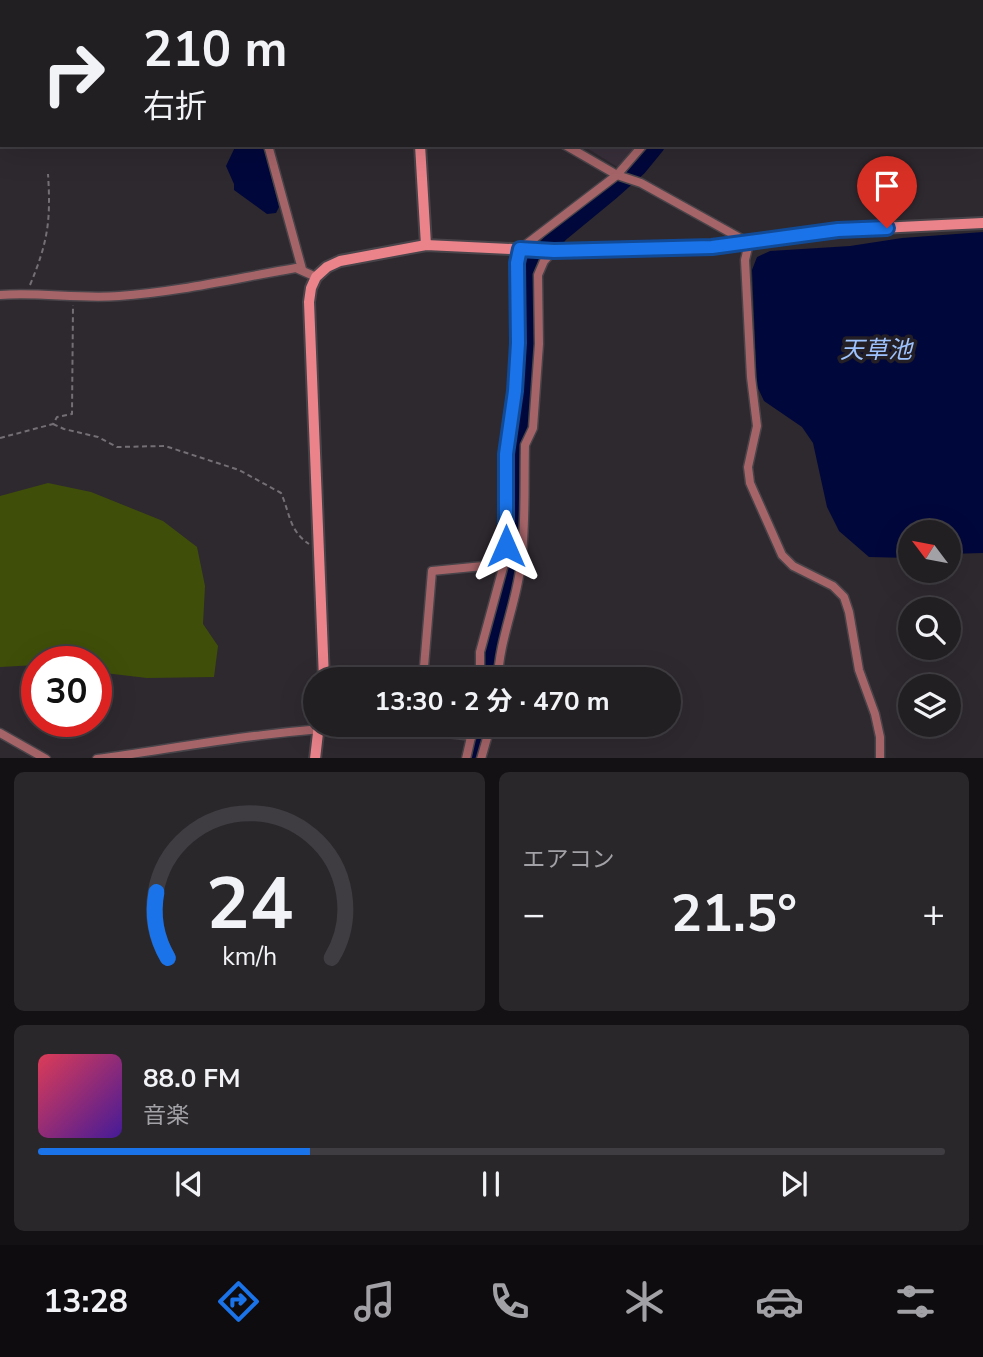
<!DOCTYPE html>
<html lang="ja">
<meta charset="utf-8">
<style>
:root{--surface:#221f23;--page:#2a272b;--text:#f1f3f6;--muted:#a2a2a6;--line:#3f3d41;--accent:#1a73e8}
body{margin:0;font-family:"Nunito Sans","Noto Sans JP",sans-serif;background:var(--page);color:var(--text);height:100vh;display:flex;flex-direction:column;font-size:26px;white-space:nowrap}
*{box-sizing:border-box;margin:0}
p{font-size:23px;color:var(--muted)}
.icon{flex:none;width:38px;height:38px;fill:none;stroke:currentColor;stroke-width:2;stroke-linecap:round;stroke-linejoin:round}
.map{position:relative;height:758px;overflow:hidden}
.sheet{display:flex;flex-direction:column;gap:14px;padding:14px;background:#131113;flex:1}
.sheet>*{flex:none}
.hud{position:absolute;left:0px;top:0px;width:984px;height:147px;box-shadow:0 7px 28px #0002,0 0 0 2px var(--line);background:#221f23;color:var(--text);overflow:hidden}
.needle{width:46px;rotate:302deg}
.buttons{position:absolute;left:898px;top:520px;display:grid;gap:14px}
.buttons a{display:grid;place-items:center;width:63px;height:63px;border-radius:50%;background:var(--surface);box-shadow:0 7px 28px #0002,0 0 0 2px var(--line);font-size:35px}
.speed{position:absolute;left:21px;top:646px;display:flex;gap:14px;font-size:35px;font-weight:700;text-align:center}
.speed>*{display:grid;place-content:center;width:91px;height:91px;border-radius:50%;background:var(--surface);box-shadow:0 7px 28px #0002,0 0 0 2px var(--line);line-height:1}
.speed .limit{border:10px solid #d22;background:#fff;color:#111}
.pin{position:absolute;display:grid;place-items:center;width:60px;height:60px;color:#fff;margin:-72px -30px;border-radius:50% 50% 50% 0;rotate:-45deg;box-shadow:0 0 7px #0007}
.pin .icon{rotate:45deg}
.me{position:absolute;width:77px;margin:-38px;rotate:0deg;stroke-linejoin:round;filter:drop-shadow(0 0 5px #0008)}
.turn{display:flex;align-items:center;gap:24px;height:147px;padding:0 28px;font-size:32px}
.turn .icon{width:91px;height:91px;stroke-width:2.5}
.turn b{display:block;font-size:49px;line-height:60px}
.big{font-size:52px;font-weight:700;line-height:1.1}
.sheet .tile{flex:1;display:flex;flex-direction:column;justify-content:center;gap:10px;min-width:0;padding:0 24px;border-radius:10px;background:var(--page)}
.sheet .dial{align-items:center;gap:0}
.dial svg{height:182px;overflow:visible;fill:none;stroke:var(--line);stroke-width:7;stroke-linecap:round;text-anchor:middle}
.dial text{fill:var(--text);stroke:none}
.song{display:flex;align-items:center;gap:21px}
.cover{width:84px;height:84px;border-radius:10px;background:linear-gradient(135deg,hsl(350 70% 55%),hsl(260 70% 35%))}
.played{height:7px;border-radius:4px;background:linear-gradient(90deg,var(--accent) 30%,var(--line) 30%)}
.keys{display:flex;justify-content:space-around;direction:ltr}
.heat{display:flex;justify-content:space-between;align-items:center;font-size:38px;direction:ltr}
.sheet .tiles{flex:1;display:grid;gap:14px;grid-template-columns:1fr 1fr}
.tile:last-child{grid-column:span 2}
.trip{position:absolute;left:303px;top:667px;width:378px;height:70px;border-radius:35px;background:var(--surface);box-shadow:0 7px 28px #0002,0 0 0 2px var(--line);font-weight:700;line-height:70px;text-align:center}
.tabs{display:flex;height:112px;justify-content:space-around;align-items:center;background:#0e0c0e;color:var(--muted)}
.tabs .icon{width:49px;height:49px}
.tabs .current{color:var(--accent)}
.tabs b{font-size:32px;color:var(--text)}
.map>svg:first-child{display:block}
.built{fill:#382f3a}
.green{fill:#3f4f09}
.water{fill:#00073b}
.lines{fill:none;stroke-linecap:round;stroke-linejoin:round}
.river{stroke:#00073b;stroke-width:18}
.street-casing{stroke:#484449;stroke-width:11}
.secondary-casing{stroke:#484449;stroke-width:14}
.path{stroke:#746f75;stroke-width:2;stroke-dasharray:5 3.5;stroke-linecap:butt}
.street{stroke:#a56468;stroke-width:8}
.secondary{stroke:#eb838b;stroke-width:10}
.route-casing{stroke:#114b97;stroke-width:18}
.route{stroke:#1a73e8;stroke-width:12}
.labels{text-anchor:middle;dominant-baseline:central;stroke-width:7;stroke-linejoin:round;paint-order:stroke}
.water-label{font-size:24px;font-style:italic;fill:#9dc2fe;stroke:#241f25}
</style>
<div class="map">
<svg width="983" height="759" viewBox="0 0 983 759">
<rect width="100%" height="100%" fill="#2e292f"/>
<!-- built -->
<g class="built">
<path d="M71,0h296l-296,2z"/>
<path d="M427,0h335l-1,2z"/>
<path d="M582,145h57l-20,23z"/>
</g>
<!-- green -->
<path class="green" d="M48,483l43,9 72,29 34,26 8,39 -2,38 15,22 -4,31 -67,1 -51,-6v-10h-59v3l-37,2v-171z"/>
<!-- water -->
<g class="water">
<path d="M236,145h27l16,62 -3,6 -9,1 -33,-24v-6l-8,-18z"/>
<path d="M983,232v321l-34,1 -1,-22h-38v26l-41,-1 -30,-26 -12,-24 -14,-64 -11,-16 -38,-26 -7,-15 -5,-116 5,-13 13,-6 80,-5 52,-8z"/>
</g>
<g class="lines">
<!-- river -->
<g class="river">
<path d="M781,2l1,-2"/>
<path d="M489,679l-1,-25 25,-80 3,-50v-73l14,-88 -3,-93 33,-37 51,-42 27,-24 18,-22"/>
<path d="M471,759l10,-35"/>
</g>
<defs>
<g id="street">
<path d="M11,0l1,2"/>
<path d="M376,0l2,2"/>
<path d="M423,0v2"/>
<path d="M765,2l1,-2"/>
<path d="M0,97l2,-3"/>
<path d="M268,145l34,124"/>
<path d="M565,145l52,30 24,8 108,60 -4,17 6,117 6,49 -9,41 2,16 32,72 11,11 40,20 11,11 5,15 10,58 16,44 5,23v22"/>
<path d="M0,295c40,-3 79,4 119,1 59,-4 118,-18 177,-28l20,9"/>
<path d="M423,679l9,-108 72,-7"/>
<path d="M480,679v-27l24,-88 3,-36 -3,-38 2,-36 9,-63 3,-48 -1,-80 3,-14 97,-74 26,-30"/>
<path d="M498,679c1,-39 19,-77 23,-116 5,-39 3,-79 4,-118l8,-17 6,-84 -1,-69 6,-14 9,-10"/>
<path d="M0,733l46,26"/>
<path d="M97,759c87,-12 174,-29 262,-32 37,-1 76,5 113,9"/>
<path d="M466,759l8,-35"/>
<path d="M481,759l10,-35"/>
</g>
<g id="secondary">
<path d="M409,0v2"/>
<path d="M420,145l6,100"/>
<path d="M324,679l-15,-377 2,-14 5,-11 11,-10 13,-6 86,-16 127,6 159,-4 126,-17 145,-7"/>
<path d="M315,759l4,-35"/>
</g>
</defs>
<!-- street casing -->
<use href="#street" class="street-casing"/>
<!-- secondary casing -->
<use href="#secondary" class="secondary-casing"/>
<!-- path -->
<g class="path">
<path d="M30,285c18,-43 21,-65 18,-111"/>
<path d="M53,424l11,5 34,8 19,10 48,-1 74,24 42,23c9,20 8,38 28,51"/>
<path d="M0,438l53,-14 4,-7 15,-3 1,-109"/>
</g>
<!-- street -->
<use href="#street" class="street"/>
<!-- secondary -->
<use href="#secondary" class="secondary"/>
</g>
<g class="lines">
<defs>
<path id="route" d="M506,546v-92l9,-63 3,-48 -1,-80 3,-14 34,2 158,-4 126,-17 49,-2"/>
</defs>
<!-- route casing -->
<use href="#route" class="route-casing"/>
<!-- route -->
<use href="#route" class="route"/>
</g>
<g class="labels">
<!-- water labels -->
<g class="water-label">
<text x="876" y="350">天草池</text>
</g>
</g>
</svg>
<div class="buttons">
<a><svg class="needle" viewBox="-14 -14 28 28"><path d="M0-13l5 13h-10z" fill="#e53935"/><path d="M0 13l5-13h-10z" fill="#a2a2a6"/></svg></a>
<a><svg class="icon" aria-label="search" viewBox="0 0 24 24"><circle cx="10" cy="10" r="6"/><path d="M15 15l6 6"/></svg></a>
<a><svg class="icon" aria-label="layers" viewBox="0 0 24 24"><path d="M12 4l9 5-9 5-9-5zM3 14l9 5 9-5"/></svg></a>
</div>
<div class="speed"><div class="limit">30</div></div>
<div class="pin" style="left:887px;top:228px;background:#d93025"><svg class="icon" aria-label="arrive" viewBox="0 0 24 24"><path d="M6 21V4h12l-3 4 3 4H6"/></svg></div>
<svg class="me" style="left:506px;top:546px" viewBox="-20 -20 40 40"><path d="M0-17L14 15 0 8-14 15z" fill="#1a73e8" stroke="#fff" stroke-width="4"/></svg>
<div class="trip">13:30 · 2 分 · 470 m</div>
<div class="hud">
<div class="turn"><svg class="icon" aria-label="right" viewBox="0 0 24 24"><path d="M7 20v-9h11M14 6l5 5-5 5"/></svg><div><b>210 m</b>右折</div></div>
</div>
</div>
<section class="sheet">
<div class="tiles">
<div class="tile dial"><svg viewBox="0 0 100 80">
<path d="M14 69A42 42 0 1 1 86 69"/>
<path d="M14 69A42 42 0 0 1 9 40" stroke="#1a73e8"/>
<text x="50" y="56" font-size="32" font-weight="700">24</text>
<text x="50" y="72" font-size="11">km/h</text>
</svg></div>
<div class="tile"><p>エアコン</p>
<div class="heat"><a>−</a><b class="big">21.5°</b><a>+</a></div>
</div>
<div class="tile">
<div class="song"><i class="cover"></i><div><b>88.0 FM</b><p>音楽</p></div></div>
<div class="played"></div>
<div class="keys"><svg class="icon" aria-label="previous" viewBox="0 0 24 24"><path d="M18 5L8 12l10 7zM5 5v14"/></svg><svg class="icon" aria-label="pause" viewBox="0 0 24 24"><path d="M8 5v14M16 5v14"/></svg><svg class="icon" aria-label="next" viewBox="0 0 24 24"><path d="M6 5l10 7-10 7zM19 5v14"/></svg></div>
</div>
</div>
</section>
<nav class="tabs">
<b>13:28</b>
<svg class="icon current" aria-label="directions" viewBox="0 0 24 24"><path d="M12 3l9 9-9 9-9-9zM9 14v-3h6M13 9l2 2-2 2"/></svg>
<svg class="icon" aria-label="music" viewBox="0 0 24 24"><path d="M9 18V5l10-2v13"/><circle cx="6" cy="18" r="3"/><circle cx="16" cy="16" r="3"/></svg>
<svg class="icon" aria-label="phone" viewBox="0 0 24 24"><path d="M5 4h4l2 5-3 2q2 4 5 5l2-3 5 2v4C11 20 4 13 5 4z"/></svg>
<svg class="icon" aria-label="climate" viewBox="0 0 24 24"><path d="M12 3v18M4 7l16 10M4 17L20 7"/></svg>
<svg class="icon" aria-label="car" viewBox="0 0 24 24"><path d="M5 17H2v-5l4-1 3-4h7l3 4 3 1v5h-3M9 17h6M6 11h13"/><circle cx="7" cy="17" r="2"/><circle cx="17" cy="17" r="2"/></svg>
<svg class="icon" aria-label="filters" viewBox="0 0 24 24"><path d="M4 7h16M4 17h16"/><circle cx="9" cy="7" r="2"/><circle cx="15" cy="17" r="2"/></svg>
</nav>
